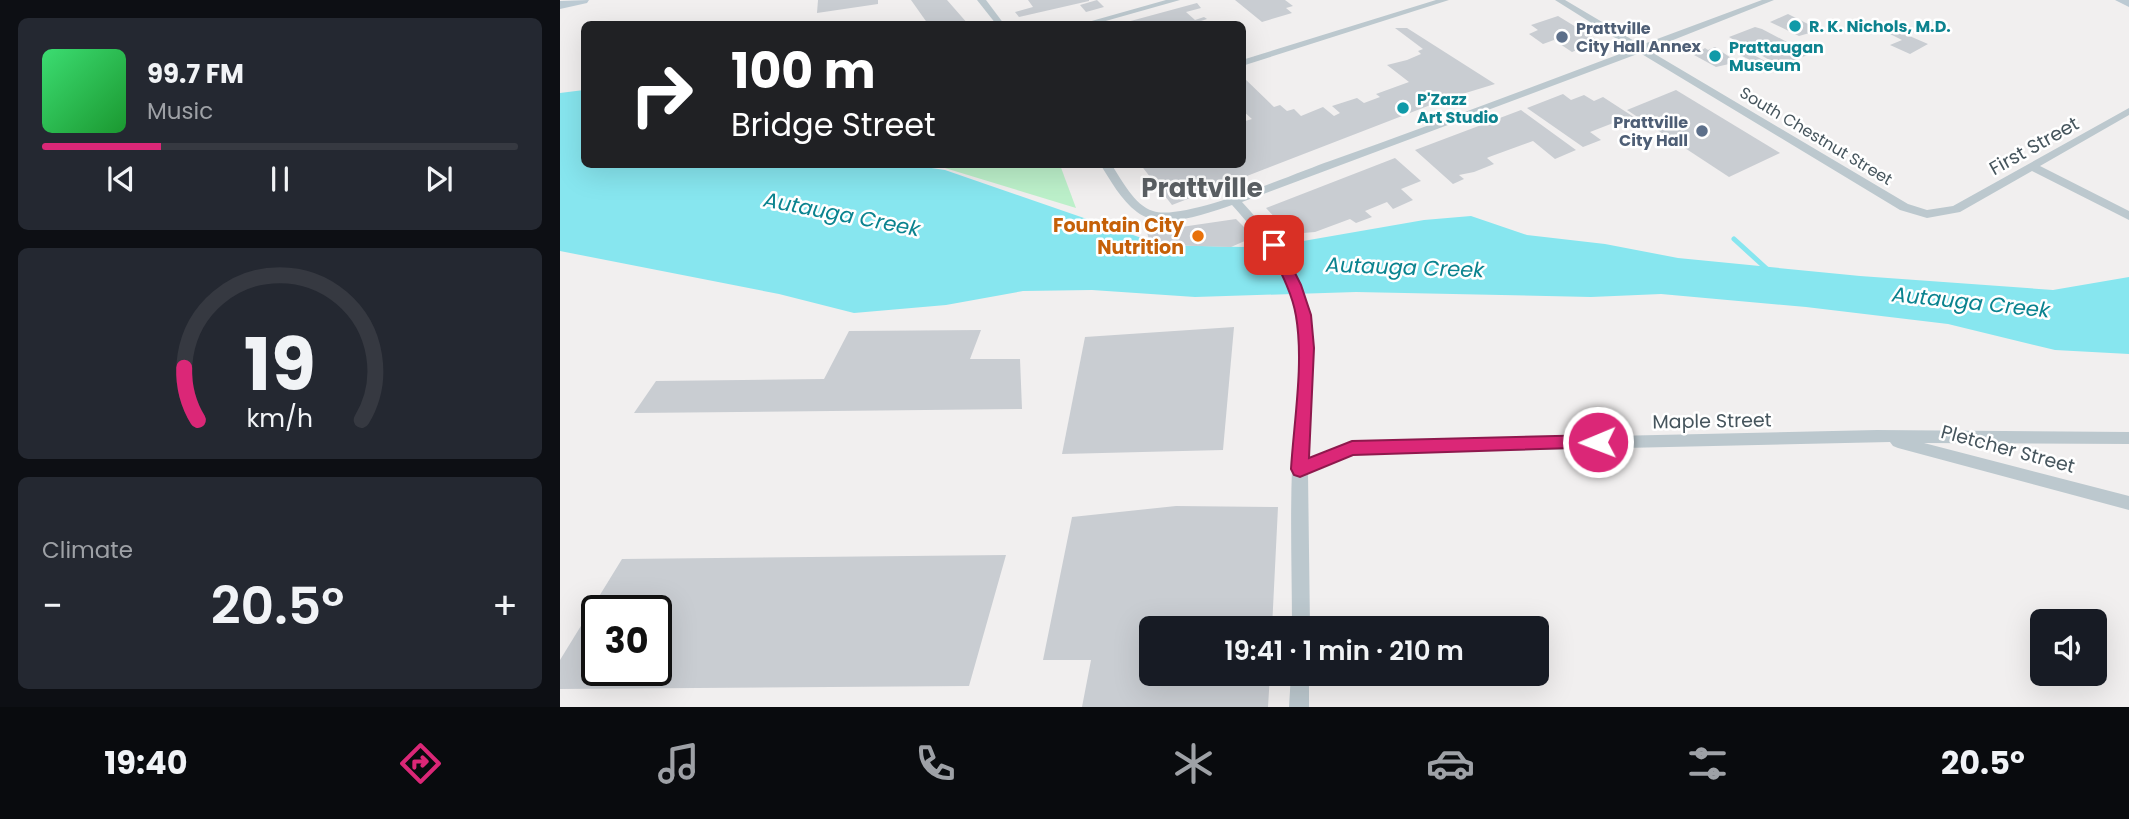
<!DOCTYPE html>
<meta charset="utf-8">
<style>
:root{--surface:#171b24;--page:#242831;--text:#f1f3f6;--muted:#9ea1a6;--line:#363941;--accent:#db2777}
body{margin:0;font-family:Poppins,sans-serif;background:var(--page);color:var(--text);height:100vh;display:flex;flex-direction:column;font-size:26px;white-space:nowrap}
*{box-sizing:border-box;margin:0}
p{font-size:23px;color:var(--muted)}
.icon{flex:none;width:38px;height:38px;fill:none;stroke:currentColor;stroke-width:2;stroke-linecap:round;stroke-linejoin:round}
.map{position:relative;flex:1;overflow:hidden}
.drawer{display:flex;flex-direction:column;gap:18px;padding:18px;background:#0d0f14;width:560px}
.drawer>*{flex:none}
.top-card{position:absolute;left:21px;top:21px;width:665px;height:147px;border-radius:10px;box-shadow:0 7px 28px #0002;background:#202124;color:#fff;overflow:hidden}
.buttons{position:absolute;left:1470px;top:609px;display:grid;gap:14px}
.buttons a{display:grid;place-items:center;width:77px;height:77px;border-radius:10px;background:var(--surface);box-shadow:0 7px 28px #0002;font-size:35px}
.speed{position:absolute;left:21px;top:595px;display:flex;gap:14px;font-size:35px;font-weight:700;text-align:center}
.speed>*{display:grid;place-content:center;width:91px;height:91px;border-radius:50%;background:var(--surface);box-shadow:0 7px 28px #0002;line-height:1}
.speed .limit{border:4px solid #111;border-radius:10px;background:#fff;color:#111}
.pin{position:absolute;display:grid;place-items:center;width:60px;height:60px;color:#fff;margin:-30px;border-radius:14px;box-shadow:0 4px 10px #0006}
.me{position:absolute;width:77px;margin:-38px;rotate:269deg;stroke-linejoin:round;filter:drop-shadow(0 0 5px #0008)}
.turn{display:flex;align-items:center;gap:24px;height:147px;padding:0 35px;font-size:32px}
.turn .icon{width:91px;height:91px;stroke-width:2.5}
.turn b{display:block;font-size:49px;line-height:60px}
.big{font-size:52px;font-weight:600;line-height:1.1}
.drawer .tile{flex:1;display:flex;flex-direction:column;justify-content:center;gap:10px;min-width:0;padding:0 24px;border-radius:10px;background:var(--page)}
.drawer .dial{align-items:center;gap:0}
.dial svg{height:182px;overflow:visible;fill:none;stroke:var(--line);stroke-width:7;stroke-linecap:round;text-anchor:middle}
.dial text{fill:var(--text);stroke:none}
.song{display:flex;align-items:center;gap:21px}
.cover{width:84px;height:84px;border-radius:10px;background:linear-gradient(135deg,hsl(140 70% 55%),hsl(130 70% 35%))}
.played{height:7px;border-radius:4px;background:linear-gradient(90deg,var(--accent) 25%,var(--line) 25%)}
.keys{display:flex;justify-content:space-around;direction:ltr}
.heat{display:flex;justify-content:space-between;align-items:center;font-size:38px;direction:ltr}
.trip{position:absolute;left:579px;top:616px;width:410px;height:70px;border-radius:10px;background:var(--surface);box-shadow:0 7px 28px #0002;font-weight:600;line-height:70px;text-align:center}
.tabs{display:flex;height:112px;justify-content:space-around;align-items:center;background:#090b0e;color:var(--muted)}
.tabs .icon{width:49px;height:49px}
.tabs .selected{color:var(--accent)}
.tabs b{font-size:32px;color:var(--text)}
main{display:flex;flex:1;min-height:0}
.map>svg:first-child{display:block}
.green{fill:#bcf0ca}
.water{fill:#87e6ef}
.lines{fill:none;stroke-linecap:round;stroke-linejoin:round}
.stream{stroke:#87e6ef;stroke-width:5}
.building{fill:#c9cdd2;fill-rule:evenodd}
.street{fill:#bcc8ce;fill-rule:evenodd}
.secondary{fill:#bccad3;fill-rule:evenodd}
.route{fill:#db2777;stroke:#8e194d;stroke-width:2}
.culture-dot{fill:#0f9aa8;stroke:#fff;stroke-width:2.5}
.service-dot{fill:#5c6f8a;stroke:#fff;stroke-width:2.5}
.food-dot{fill:#e8710a;stroke:#fff;stroke-width:2.5}
.labels{text-anchor:middle;dominant-baseline:central;stroke-width:5;stroke-linejoin:round;paint-order:stroke}
.far-culture-label{font-size:16px;font-weight:bold;fill:#0d838f;stroke:#fff;text-anchor:start}
.far-service-label{font-size:16px;font-weight:bold;fill:#4e5e75;stroke:#fff;text-anchor:start}
.far-street-label{font-size:16px;fill:#46555d;stroke:#fff}
.street-label{font-size:19px;fill:#46555d;stroke:#fff}
.food-label{font-size:19px;font-weight:bold;fill:#c56008;stroke:#fff;text-anchor:end}
.water-label{font-size:21px;font-style:italic;fill:#0a838f;stroke:#fff}
.district-label{font-size:26px;font-weight:bold;fill:#5b6064;stroke:#fff}
</style>
<main>
<section class="drawer">
<div class="tile">
<div class="song"><i class="cover"></i><div><b>99.7 FM</b><p>Music</p></div></div>
<div class="played"></div>
<div class="keys"><svg class="icon" aria-label="previous" viewBox="0 0 24 24"><path d="M18 5L8 12l10 7zM5 5v14"/></svg><svg class="icon" aria-label="pause" viewBox="0 0 24 24"><path d="M8 5v14M16 5v14"/></svg><svg class="icon" aria-label="next" viewBox="0 0 24 24"><path d="M6 5l10 7-10 7zM19 5v14"/></svg></div>
</div>
<div class="tile dial"><svg viewBox="0 0 100 80">
<path d="M14 69A42 42 0 1 1 86 69"/>
<path d="M14 69A42 42 0 0 1 8 46" stroke="#db2777"/>
<text x="50" y="56" font-size="32" font-weight="700">19</text>
<text x="50" y="72" font-size="11">km/h</text>
</svg></div>
<div class="tile"><p>Climate</p>
<div class="heat"><a>−</a><b class="big">20.5°</b><a>+</a></div>
</div>
</section>
<div class="map">
<svg width="1569" height="707" viewBox="0 0 1569 707">
<rect width="100%" height="100%" fill="#f1efef"/>
<!-- green -->
<path class="green" d="M375,165h125l16,43z"/>
<!-- water -->
<path class="water" d="M24,90v74l327,1 34,5 217,75 80,2 44,-3 138,-24 47,-4 56,19 78,9 73,14 182,18 193,14 76,-13v77l-74,-4 -107,-26 -142,-17 -145,-13 -70,3 -235,-5 -161,5 -103,-7 -69,1 -77,14 -92,8 -75,-19 -219,-43v-158z"/>
<g class="lines">
<!-- stream -->
<path class="stream" d="M1174,239l34,31"/>
</g>
<!-- building -->
<g class="building">
<path d="M258,0h60v4l-61,9z"/>
<path d="M351,0h36l21,24h-40z"/>
<path d="M468,0h61v1l-70,16 -4,-5 18,-5z"/>
<path d="M537,0l7,7 -18,5 -6,-7z"/>
<path d="M675,0h50l8,6 -7,2 6,5 -30,9z"/>
<path d="M637,3l4,5 -15,4 9,8 9,-3 3,2 -9,3 2,2h-71l-2,-2z"/>
<path d="M1228,14l32,16 -21,6 -29,-14z"/>
<path d="M998,16l41,25 -27,11 -18,-12 -11,4 -14,-10 9,-4 -7,-5z"/>
<path d="M1195,27l7,2 48,25 -30,12 -51,-29z"/>
<path d="M835,28h12l88,56 -49,15 -274,106 -32,-41h102v-42l10,-3 -10,-9v-34l32,31 6,-2 7,6 7,-2 7,7 22,-9 11,9 6,-3 -8,-7 25,-8 7,5 16,-6 -4,-3 33,-12 -22,-17 20,-5 14,-6 -3,-3 5,-2z"/>
<path d="M1338,31l30,13 -18,10 -20,-9 12,-5 -12,-6z"/>
<path d="M1155,47l16,11 16,8 -8,4 -10,-6 -13,3 -22,-12 11,-7 3,2z"/>
<path d="M1188,52l17,9 -11,5 -6,-3 4,-2 -12,-6z"/>
<path d="M1116,90l104,63 -51,24 -102,-67z"/>
<path d="M1003,94l8,6 13,-5 10,6 9,-4 37,24 -10,4 -9,-5 -31,12 11,8 -18,7 -56,-39z"/>
<path d="M961,110l55,40 -21,9 -22,-18 -44,16 -2,1 7,6 -20,8 -15,3 5,4 -11,5 -38,-34z"/>
<path d="M835,158l26,23 -20,8 12,11 -20,9 -6,-7 -22,9 7,6 -16,6 -6,-4 -35,13 -25,2 -24,-26z"/>
<path d="M676,219l18,18 -23,10 -69,-2 -13,-5 -2,-8z"/>
<path d="M674,327l-11,123 -161,4 23,-117z"/>
<path d="M421,330l-11,29h50l2,50 -388,4 22,-32 168,-2 25,-48z"/>
<path d="M616,506l102,1 -6,121h-120v46h118l-2,33h-186l9,-47h-48l29,-143z"/>
<path d="M446,555l-37,131 -409,3v-29l62,-101zM37,611h59v59h-59z"/>
</g>
<g class="lines">
<!-- street -->
<g class="street">
<path d="M417,0h9l18,24h-8z"/>
<path d="M606,0h14l-85,24h-14z"/>
<path d="M876,0h13l-207,66v-6z"/>
<path d="M995,0h10l76,45 121,-45h12l-126,50 260,154 19,6 26,-4 176,-98v7l-89,51 89,45v9l-97,-49 -72,41 -33,6 -27,-8 -260,-157 -398,149c17,19 34,37 47,60 34,59 22,132 19,197l44,-17 525,-12 252,2v12l-205,-1 205,53v14l-231,-62 -5,-2 -3,-4 -537,12 -45,19 2,155h-18c0,-53 -2,-106 0,-160 2,-57 15,-119 -2,-175 -11,-35 -34,-61 -58,-88 -27,9 -70,26 -95,7 -16,-12 -26,-31 -37,-48h11c11,16 23,41 42,47 31,11 142,-38 177,-50 101,-36 202,-74 303,-112z"/>
<path d="M731,674h18v33h-20z"/>
</g>
<!-- secondary -->
<g class="secondary">
<path d="M29,0l-2,3 -27,6v-8z"/>
<path d="M1555,0h14v7z"/>
</g>
</g>
<!-- route -->
<path class="route" d="M714,240l7,5 20,40 10,30 3,33 -5,110 43,-17 246,-6 6,2 2,5 -2,5 -251,8 -53,22 -6,-2 -3,-6c3,-48 13,-106 5,-153 -4,-25 -18,-49 -29,-71z"/>
<!-- markers -->
<g class="culture-dot">
<circle cx="1235" cy="26" r="7"/>
<circle cx="1155" cy="56" r="7"/>
<circle cx="843" cy="108" r="7"/>
</g>
<g class="service-dot">
<circle cx="1002" cy="37" r="7"/>
<circle cx="1142" cy="131" r="7"/>
</g>
<circle class="food-dot" cx="638" cy="236" r="7"/>
<g class="labels">
<!-- far-culture labels -->
<g class="far-culture-label">
<text x="1249" y="26">R. K. Nichols, M.D.</text>
<text x="1169" y="47">Prattaugan<tspan x="1169" dy="18">Museum</tspan></text>
<text x="857" y="99">P'Zazz<tspan x="857" dy="18">Art Studio</tspan></text>
</g>
<!-- far-service labels -->
<g class="far-service-label">
<text x="1016" y="28">Prattville<tspan x="1016" dy="18">City Hall Annex</tspan></text>
<text x="1128" y="122" text-anchor="end">Prattville<tspan x="1128" dy="18">City Hall</tspan></text>
</g>
<!-- far-street labels -->
<g class="far-street-label">
<text transform="translate(1256 136) rotate(31)">South Chestnut Street</text>
</g>
<!-- street labels -->
<g class="street-label">
<text transform="translate(1474 146) rotate(-29)">First Street</text>
<text transform="translate(1152 421) rotate(-1)">Maple Street</text>
<text transform="translate(1448 449) rotate(15)">Pletcher Street</text>
</g>
<!-- food labels -->
<g class="food-label">
<text x="624" y="225">Fountain City<tspan x="624" dy="22">Nutrition</tspan></text>
</g>
<!-- water labels -->
<g class="water-label">
<text transform="translate(282 214) rotate(11)">Autauga Creek</text>
<text transform="translate(845 267) rotate(2)">Autauga Creek</text>
<text transform="translate(1411 302) rotate(6)">Autauga Creek</text>
</g>
<!-- district labels -->
<g class="district-label">
<text x="642" y="188">Prattville</text>
</g>
</g>
</svg>
<div class="buttons">
<a><svg class="icon" aria-label="sound" viewBox="0 0 24 24"><path d="M4 9h4l5-4v14l-5-4H4zM17 9q2 3 0 6"/></svg></a>
</div>
<div class="speed"><div class="limit">30</div></div>
<div class="pin" style="left:714px;top:245px;background:#d93025"><svg class="icon" aria-label="arrive" viewBox="0 0 24 24"><path d="M6 21V4h12l-3 4 3 4H6"/></svg></div>
<svg class="me" style="left:1038px;top:442px" viewBox="-20 -20 40 40"><circle r="17" fill="#db2777" stroke="#fff" stroke-width="3"/><path d="M0-11L8 9 0 5-8 9z" fill="#fff"/></svg>
<div class="trip">19:41 · 1 min · 210 m</div>
<div class="top-card">
<div class="turn"><svg class="icon" aria-label="right" viewBox="0 0 24 24"><path d="M7 20v-9h11M14 6l5 5-5 5"/></svg><div><b>100 m</b>Bridge Street</div></div>
</div>
</div>
</main>
<nav class="tabs">
<b>19:40</b>
<svg class="icon selected" aria-label="directions" viewBox="0 0 24 24"><path d="M12 3l9 9-9 9-9-9zM9 14v-3h6M13 9l2 2-2 2"/></svg>
<svg class="icon" aria-label="music" viewBox="0 0 24 24"><path d="M9 18V5l10-2v13"/><circle cx="6" cy="18" r="3"/><circle cx="16" cy="16" r="3"/></svg>
<svg class="icon" aria-label="phone" viewBox="0 0 24 24"><path d="M5 4h4l2 5-3 2q2 4 5 5l2-3 5 2v4C11 20 4 13 5 4z"/></svg>
<svg class="icon" aria-label="climate" viewBox="0 0 24 24"><path d="M12 3v18M4 7l16 10M4 17L20 7"/></svg>
<svg class="icon" aria-label="car" viewBox="0 0 24 24"><path d="M5 17H2v-5l4-1 3-4h7l3 4 3 1v5h-3M9 17h6M6 11h13"/><circle cx="7" cy="17" r="2"/><circle cx="17" cy="17" r="2"/></svg>
<svg class="icon" aria-label="filters" viewBox="0 0 24 24"><path d="M4 7h16M4 17h16"/><circle cx="9" cy="7" r="2"/><circle cx="15" cy="17" r="2"/></svg>
<b>20.5°</b>
</nav>
